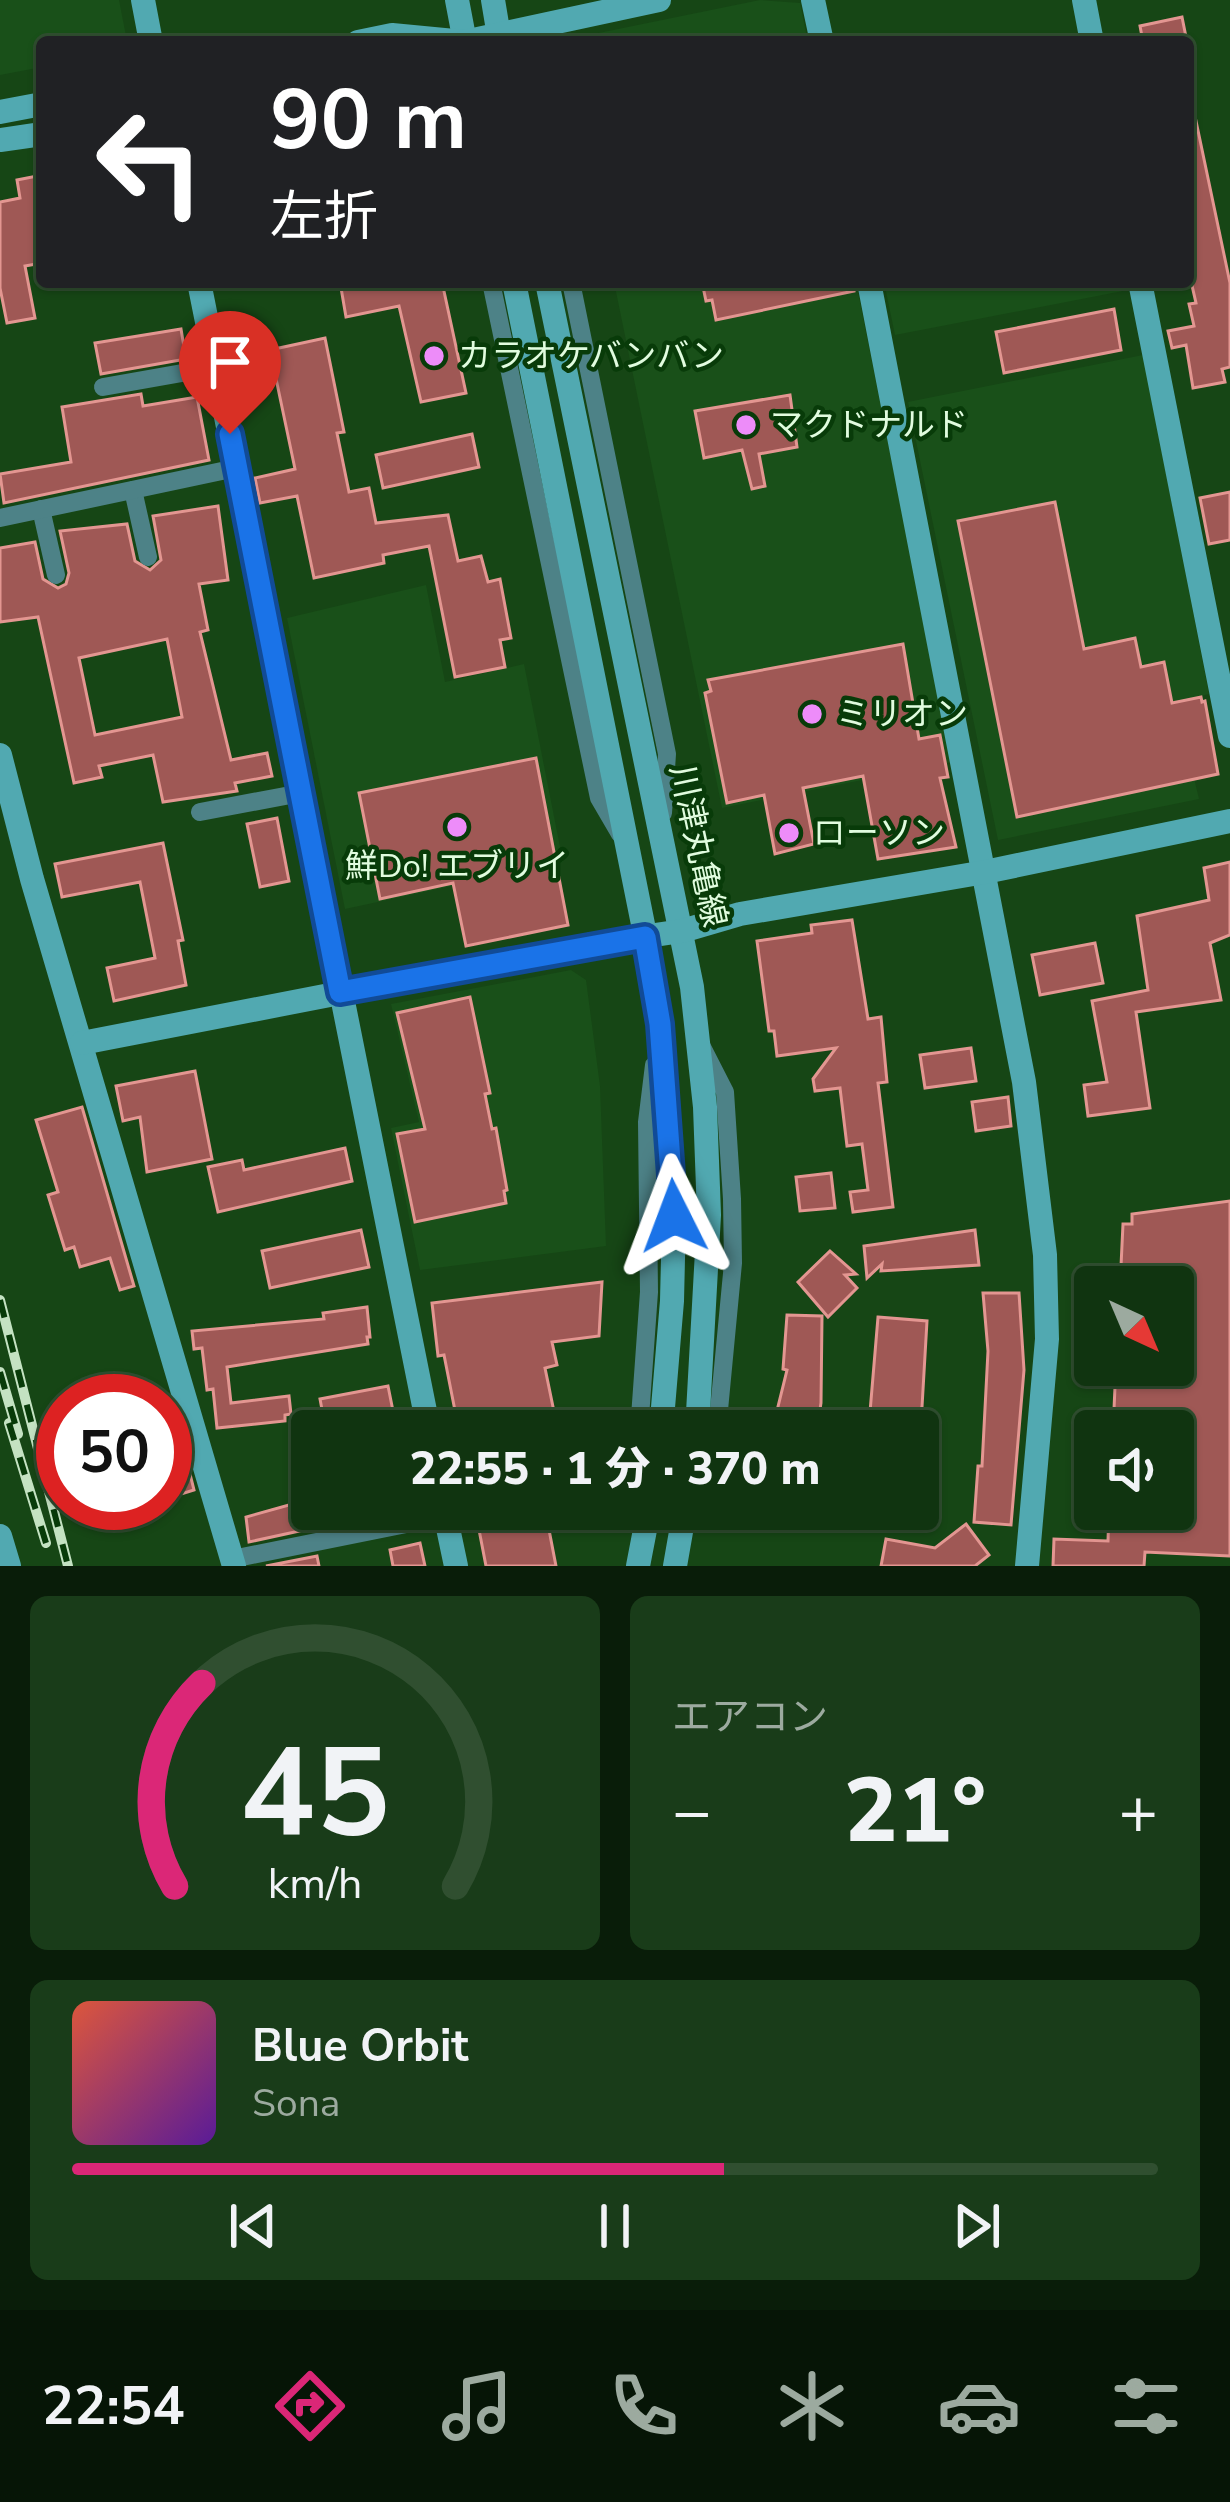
<!DOCTYPE html>
<html lang="ja">
<meta charset="utf-8">
<style>
:root{--surface:#103410;--page:#193c19;--text:#f1f3f6;--muted:#9caa9f;--line:#304f30;--accent:#db2777}
body{margin:0;font-family:"Nunito Sans","Noto Sans JP",sans-serif;background:var(--page);color:var(--text);height:100vh;display:flex;flex-direction:column;font-size:45px;white-space:nowrap}
*{box-sizing:border-box;margin:0}
p{font-size:39px;color:var(--muted)}
.icon{flex:none;width:66px;height:66px;fill:none;stroke:currentColor;stroke-width:2;stroke-linecap:round;stroke-linejoin:round}
.map{position:relative;height:1566px;overflow:hidden}
.side{display:flex;flex-direction:column;gap:30px;padding:30px;background:#091d09;flex:1}
.side>*{flex:none}
.top-card{position:absolute;left:36px;top:36px;width:1158px;height:252px;border-radius:12px;box-shadow:0 3px 9px #0004,0 0 0 3px var(--line);background:#202124;color:#fff;overflow:hidden}
.needle{width:78px;rotate:136deg}
.fabs{position:absolute;left:1074px;top:1266px;display:grid;gap:24px}
.fabs a{display:grid;place-items:center;width:120px;height:120px;border-radius:12px;background:var(--surface);box-shadow:0 3px 9px #0004,0 0 0 3px var(--line);font-size:60px}
.speed{position:absolute;left:36px;top:1374px;display:flex;gap:24px;font-size:60px;font-weight:700;text-align:center}
.speed>*{display:grid;place-content:center;width:156px;height:156px;border-radius:50%;background:var(--surface);box-shadow:0 3px 9px #0004,0 0 0 3px var(--line);line-height:1}
.speed .limit{border:18px solid #d22;background:#fff;color:#111}
.pin{position:absolute;display:grid;place-items:center;width:102px;height:102px;color:#fff;margin:-123px -51px;border-radius:50% 50% 50% 0;rotate:-45deg;box-shadow:0 0 12px #0007}
.pin .icon{rotate:45deg}
.me{position:absolute;width:132px;margin:-66px;rotate:357deg;stroke-linejoin:round;filter:drop-shadow(0 0 9px #0008)}
.turn{display:flex;align-items:center;gap:42px;height:252px;padding:0 36px;font-size:54px}
.turn .icon{width:156px;height:156px;stroke-width:2.5}
.turn b{display:block;font-size:84px;line-height:102px}
.big{font-size:90px;font-weight:800;line-height:1.1}
.side .tile{flex:1;display:flex;flex-direction:column;justify-content:center;gap:18px;min-width:0;padding:0 42px;border-radius:18px;background:var(--page)}
.side .dial{align-items:center;gap:0}
.dial svg{height:312px;overflow:visible;fill:none;stroke:var(--line);stroke-width:7;stroke-linecap:round;text-anchor:middle}
.dial text{fill:var(--text);stroke:none}
.song{display:flex;align-items:center;gap:36px}
.cover{width:144px;height:144px;border-radius:18px;background:linear-gradient(135deg,hsl(10 70% 55%),hsl(270 70% 35%))}
.played{height:12px;border-radius:6px;background:linear-gradient(90deg,var(--accent) 60%,var(--line) 60%)}
.keys{display:flex;justify-content:space-around;direction:ltr}
.heat{display:flex;justify-content:space-between;align-items:center;font-size:66px;direction:ltr}
.side .tiles{flex:1;display:grid;gap:30px;grid-template-columns:1fr 1fr}
.tile:last-child{grid-column:span 2}
.trip{position:absolute;left:291px;top:1410px;width:648px;height:120px;border-radius:12px;background:var(--surface);box-shadow:0 3px 9px #0004,0 0 0 3px var(--line);font-weight:800;line-height:120px;text-align:center}
.dock{display:flex;height:192px;justify-content:space-around;align-items:center;background:#061506;color:var(--muted)}
.dock .icon{width:84px;height:84px}
.dock .on{color:var(--accent)}
.dock b{font-size:54px;color:var(--text)}
.map>svg:first-child{display:block}
.built{fill:#195019}
.building{fill:#9f5855;stroke:#e39691;stroke-width:3;fill-rule:evenodd}
.lines{fill:none;stroke-linecap:round;stroke-linejoin:round}
.street{stroke:#4d8287;stroke-width:18}
.secondary{stroke:#51a9b1;stroke-width:24}
.rail-casing{stroke:#c4e2c2;stroke-width:10}
.rail{stroke:#083b09;stroke-width:6;stroke-dasharray:18;stroke-linecap:butt}
.route-casing{stroke:#114b97;stroke-width:30}
.route{stroke:#1a73e8;stroke-width:21}
.poi-dot{fill:#ed8cf9;stroke:#083b09;stroke-width:4.5}
.labels{text-anchor:middle;dominant-baseline:central;stroke-width:9;stroke-linejoin:round;paint-order:stroke}
.poi-label{font-size:33px;fill:#e1fcdf;stroke:#083b09;text-anchor:start}
.street-label{font-size:33px;fill:#e1fcdf;stroke:#083b09}
</style>
<div class="map">
<svg width="1230" height="1566" viewBox="0 0 1230 1566">
<rect width="100%" height="100%" fill="#164615"/>
<!-- built -->
<g class="built">
<path d="M0,0h119l7,36 -3,6h-81v25l-42,8z"/>
<path d="M760,0l40,3 8,39h-228l4,-6z"/>
<path d="M614,282h242l96,480 -230,46z"/>
<path d="M884,282h242l2,8 -233,45z"/>
<path d="M1143,355l66,339 -33,8 23,97 -201,41 -90,-438z"/>
<path d="M426,585l19,97 79,-18 39,198 -218,47 -58,-291z"/>
<path d="M571,970l15,10 14,106 6,160 -186,24 -29,-142 28,-6 -28,-118z"/>
</g>
<!-- building -->
<g class="building">
<path d="M1182,17l5,25h-44l-3,-16z"/>
<path d="M1196,121l34,162v84l-8,2 3,13 -32,6 -7,-43 -14,3 -4,-17 26,-5 -5,-22 7,-1 -8,-35v-146z"/>
<path d="M42,175v88l-17,3 10,52 -28,5 -7,-35v-86l20,-4 -3,-18z"/>
<path d="M340,282h102l24,111 -45,9 -22,-96 -53,11z"/>
<path d="M702,282h151l1,9 -138,29 -4,-20 -6,1z"/>
<path d="M1114,309l7,41 -117,23 -8,-41z"/>
<path d="M181,329l5,30 -85,15 -6,-31z"/>
<path d="M325,338l19,94 -7,1 12,59 20,-4 7,35 72,-8 10,46 23,-5 7,26 12,-3 11,59 -11,2 5,27 -50,10 -26,-131 -46,9 1,8 -70,15 -17,-82 -37,7 -5,-25 40,-9 -25,-119z"/>
<path d="M141,394l2,12 54,-9 12,63 -205,43 -4,-29 71,-12 -9,-55z"/>
<path d="M790,395l7,52 -38,7 6,32 -13,3 -10,-39 -38,8 -9,-47z"/>
<path d="M472,434l7,33 -96,21 -7,-33z"/>
<path d="M1230,492v48l-21,4 -9,-46z"/>
<path d="M1055,502l29,147 51,-11 6,29 23,-5 8,41 29,-6 1,5 3,-1 13,73 -201,43 -59,-296z"/>
<path d="M218,506l10,74 -29,4 9,46 -8,2 31,128 36,-7 5,23 -37,7 2,8 -74,11 -10,-47 -54,11 3,11 -28,6 -36,-166 -38,5v-74l35,-6 8,37 15,9 8,-4 3,-11 -9,-42 67,-7 8,37 15,9 11,-10 -8,-44zM167,639l15,78 -87,18 -16,-77z"/>
<path d="M903,644l16,95 21,-4 8,42 -8,1 16,69 -78,12 -15,-83 -60,12 11,56 -39,10 -11,-59 -37,8 -22,-110 6,-2 -3,-11z"/>
<path d="M536,758l32,167 -102,21 -13,-63 -73,16 -21,-106z"/>
<path d="M277,818l12,63 -29,6 -13,-63z"/>
<path d="M163,843l20,97 -5,1 8,44 -72,16 -7,-33 48,-10 -15,-76 -78,15 -7,-33z"/>
<path d="M1230,862v73l-20,8 11,57 -85,12 14,96 -62,8 -4,-31 23,-3 -15,-81 56,-11 -11,-74 72,-16 -5,-32z"/>
<path d="M852,920l16,99 13,-2 6,65 -9,1 15,124 -40,5 -3,-20 18,-2 -6,-46 -15,2 -7,-58 -25,3 -2,-12 23,-31 -59,8 -3,-25h-5l-12,-90 55,-8 -1,-8z"/>
<path d="M1095,943l8,40 -63,12 -8,-40z"/>
<path d="M470,997l20,96 -5,1 7,35 4,-1 11,62 -3,1 2,12 -91,19 -18,-88 28,-5 -28,-116z"/>
<path d="M971,1048l5,33 -51,7 -5,-33z"/>
<path d="M195,1071l17,88 -65,13 -7,-55 -17,4 -7,-35z"/>
<path d="M1008,1097l3,29 -35,5 -4,-29z"/>
<path d="M82,1107l52,179 -14,4 -10,-32 -30,9 -6,-20 -9,3 -17,-55 10,-3 -22,-72z"/>
<path d="M345,1148l7,33 -134,31 -10,-45 34,-7 2,10z"/>
<path d="M831,1173l4,35 -35,3 -4,-34z"/>
<path d="M1230,1201v355l-85,-4 -1,14h-91l1,-27 54,2 1,-32h64v-78h-60l3,-66h57v-78h-53l3,-63h9v-10z"/>
<path d="M361,1230l8,37 -99,21 -8,-37z"/>
<path d="M975,1230l4,35 -98,6 1,-7 -15,14 -3,-32z"/>
<path d="M830,1251l26,23 -11,1 12,13 -29,29 -30,-35z"/>
<path d="M602,1282l-3,54 -47,6 5,23 -12,3 13,63h-99l-15,-76 -6,1 -6,-53z"/>
<path d="M983,1293h36l5,77 -13,155 -37,-3 4,-56h4l6,-115z"/>
<path d="M367,1307l3,30h-3l1,7 -141,23 4,36 58,-7 2,18 -6,1v6l-68,7 -4,-39 -6,1 -5,-42 -8,1 -2,-18 132,-12 -1,-6z"/>
<path d="M787,1315l35,1 -1,87 -4,26 -5,2h-40l15,-61 -4,-1z"/>
<path d="M878,1317l49,4 -5,86 -4,5h-48z"/>
<path d="M388,1386l9,45h-71l-6,-32z"/>
<path d="M189,1470l5,20 -29,9v-22z"/>
<path d="M307,1500l1,9h50l1,9 -110,24 -3,-25z"/>
<path d="M475,1509h70l11,57h-70z"/>
<path d="M966,1524l23,31 -14,11h-94l5,-27 49,9z"/>
<path d="M420,1543l5,23h-32l-3,-16z"/>
<path d="M317,1556l2,10h-53z"/>
</g>
<g class="lines">
<!-- street -->
<g class="street">
<path d="M491,282l108,516 21,36"/>
<path d="M571,282l96,472 -4,59"/>
<path d="M103,387l113,-20"/>
<path d="M133,490l15,67"/>
<path d="M41,509l15,66"/>
<path d="M0,518l236,-50"/>
<path d="M200,812l101,-19"/>
<path d="M702,1047l23,45 7,107 1,64 -16,168"/>
<path d="M639,1431l10,-139 -2,-170 7,-57"/>
<path d="M232,1559l214,-43"/>
</g>
<!-- secondary -->
<g class="secondary">
<path d="M143,0l8,42"/>
<path d="M457,0l8,42"/>
<path d="M493,0l7,42"/>
<path d="M813,0l9,42"/>
<path d="M1084,0l8,42"/>
<path d="M358,42l34,-7 73,7"/>
<path d="M464,42l195,-42"/>
<path d="M0,112l42,-8"/>
<path d="M0,140l42,-6"/>
<path d="M199,282l230,1149"/>
<path d="M514,282l143,712 17,222 -2,85 -11,130"/>
<path d="M547,282l145,705 13,120 4,108 -12,216"/>
<path d="M869,282l155,800 21,173 2,84 -20,227"/>
<path d="M1140,282l90,454"/>
<path d="M0,755l32,124 202,687"/>
<path d="M82,1043l511,-99 89,-13 58,-17 245,-42 245,-51"/>
<path d="M444,1509l12,57"/>
<path d="M0,1536l9,30"/>
<path d="M638,1566l11,-57"/>
<path d="M675,1566l10,-57"/>
</g>
<defs>
<g id="rail">
<path d="M0,1300l68,266"/>
<path d="M0,1372l18,62"/>
<path d="M9,1423l37,120"/>
</g>
</defs>
<!-- rail casing -->
<use href="#rail" class="rail-casing"/>
<!-- rail -->
<use href="#rail" class="rail"/>
</g>
<g class="lines">
<defs>
<path id="route" d="M230,434l110,558 305,-55 15,87 14,192"/>
</defs>
<!-- route casing -->
<use href="#route" class="route-casing"/>
<!-- route -->
<use href="#route" class="route"/>
</g>
<!-- markers -->
<g class="poi-dot">
<circle cx="434" cy="356" r="12"/>
<circle cx="746" cy="425" r="12"/>
<circle cx="812" cy="714" r="12"/>
<circle cx="457" cy="827" r="12"/>
<circle cx="789" cy="833" r="12"/>
</g>
<g class="labels">
<!-- poi labels -->
<g class="poi-label">
<text x="458" y="356">カラオケバンバン</text>
<text x="770" y="425">マクドナルド</text>
<text x="836" y="714">ミリオン</text>
<text x="813" y="833">ローソン</text>
<text x="457" y="866" text-anchor="middle">鮮Do! エブリイ</text>
</g>
<!-- street labels -->
<g class="street-label">
<text transform="translate(698 846) rotate(78)">川津丸亀線</text>
</g>
</g>
</svg>
<div class="fabs">
<a><svg class="needle" viewBox="-14 -14 28 28"><path d="M0-13l5 13h-10z" fill="#e53935"/><path d="M0 13l5-13h-10z" fill="#9caa9f"/></svg></a>
<a><svg class="icon" aria-label="sound" viewBox="0 0 24 24"><path d="M4 9h4l5-4v14l-5-4H4zM17 9q2 3 0 6"/></svg></a>
</div>
<div class="speed"><div class="limit">50</div></div>
<div class="pin" style="left:230px;top:434px;background:#d93025"><svg class="icon" aria-label="arrive" viewBox="0 0 24 24"><path d="M6 21V4h12l-3 4 3 4H6"/></svg></div>
<svg class="me" style="left:674px;top:1216px" viewBox="-20 -20 40 40"><path d="M0-17L14 15 0 8-14 15z" fill="#1a73e8" stroke="#fff" stroke-width="4"/></svg>
<div class="trip">22:55 · 1 分 · 370 m</div>
<div class="top-card">
<div class="turn"><svg class="icon" aria-label="left" viewBox="0 0 24 24"><path d="M17 20v-9H6M10 6l-5 5 5 5"/></svg><div><b>90 m</b>左折</div></div>
</div>
</div>
<section class="side">
<div class="tiles">
<div class="tile dial"><svg viewBox="0 0 100 80">
<path d="M14 69A42 42 0 1 1 86 69"/>
<path d="M14 69A42 42 0 0 1 21 17" stroke="#db2777"/>
<text x="50" y="56" font-size="32" font-weight="700">45</text>
<text x="50" y="72" font-size="11">km/h</text>
</svg></div>
<div class="tile"><p>エアコン</p>
<div class="heat"><a>−</a><b class="big">21°</b><a>+</a></div>
</div>
<div class="tile">
<div class="song"><i class="cover"></i><div><b>Blue Orbit</b><p>Sona</p></div></div>
<div class="played"></div>
<div class="keys"><svg class="icon" aria-label="previous" viewBox="0 0 24 24"><path d="M18 5L8 12l10 7zM5 5v14"/></svg><svg class="icon" aria-label="pause" viewBox="0 0 24 24"><path d="M8 5v14M16 5v14"/></svg><svg class="icon" aria-label="next" viewBox="0 0 24 24"><path d="M6 5l10 7-10 7zM19 5v14"/></svg></div>
</div>
</div>
</section>
<nav class="dock">
<b>22:54</b>
<svg class="icon on" aria-label="directions" viewBox="0 0 24 24"><path d="M12 3l9 9-9 9-9-9zM9 14v-3h6M13 9l2 2-2 2"/></svg>
<svg class="icon" aria-label="music" viewBox="0 0 24 24"><path d="M9 18V5l10-2v13"/><circle cx="6" cy="18" r="3"/><circle cx="16" cy="16" r="3"/></svg>
<svg class="icon" aria-label="phone" viewBox="0 0 24 24"><path d="M5 4h4l2 5-3 2q2 4 5 5l2-3 5 2v4C11 20 4 13 5 4z"/></svg>
<svg class="icon" aria-label="climate" viewBox="0 0 24 24"><path d="M12 3v18M4 7l16 10M4 17L20 7"/></svg>
<svg class="icon" aria-label="car" viewBox="0 0 24 24"><path d="M5 17H2v-5l4-1 3-4h7l3 4 3 1v5h-3M9 17h6M6 11h13"/><circle cx="7" cy="17" r="2"/><circle cx="17" cy="17" r="2"/></svg>
<svg class="icon" aria-label="filters" viewBox="0 0 24 24"><path d="M4 7h16M4 17h16"/><circle cx="9" cy="7" r="2"/><circle cx="15" cy="17" r="2"/></svg>
</nav>
